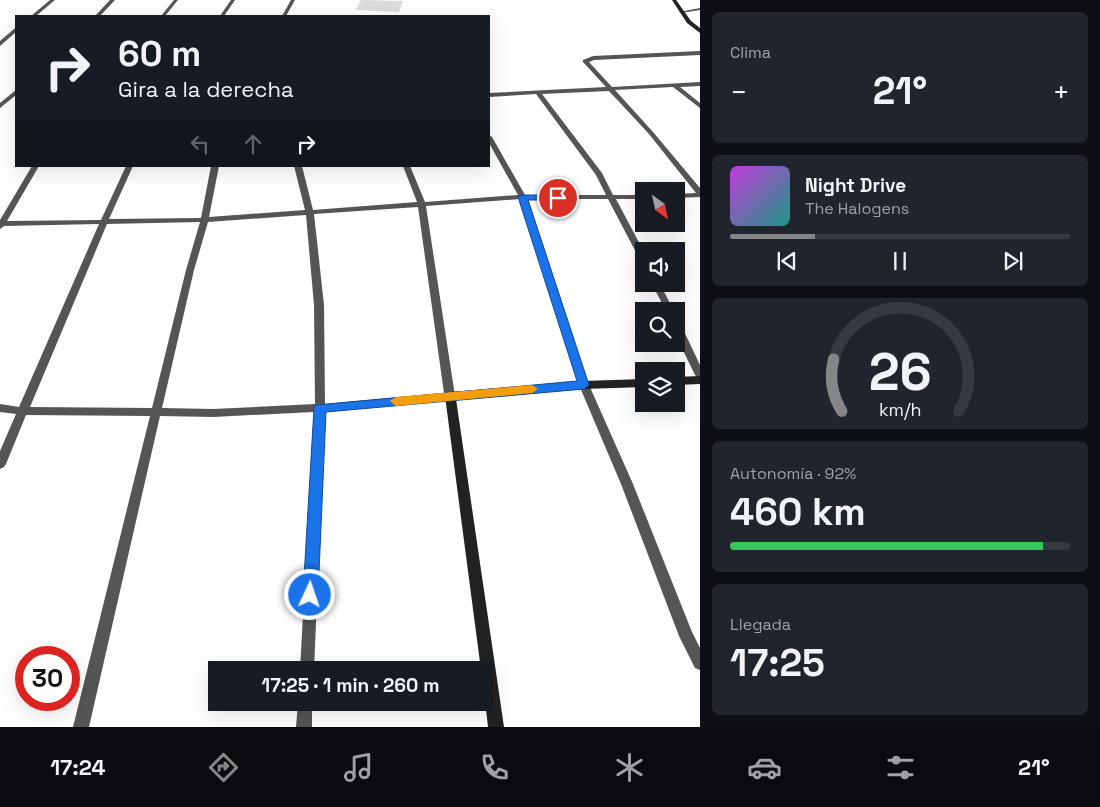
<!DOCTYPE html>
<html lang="es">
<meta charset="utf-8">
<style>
:root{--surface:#171b24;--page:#20242c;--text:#f1f3f6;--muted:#9ea1a6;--line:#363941;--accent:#858687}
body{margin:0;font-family:"Space Grotesk",sans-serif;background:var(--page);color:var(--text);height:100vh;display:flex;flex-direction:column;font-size:19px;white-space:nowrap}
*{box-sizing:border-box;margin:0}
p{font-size:16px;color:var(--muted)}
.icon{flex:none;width:28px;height:28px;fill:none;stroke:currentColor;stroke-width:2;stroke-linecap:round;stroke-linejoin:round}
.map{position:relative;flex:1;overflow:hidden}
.side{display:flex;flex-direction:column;gap:12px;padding:12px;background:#0d0f14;width:400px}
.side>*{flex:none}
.guide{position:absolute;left:15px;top:15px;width:475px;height:152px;border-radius:0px;box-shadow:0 5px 20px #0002;background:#171b24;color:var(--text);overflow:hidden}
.needle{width:32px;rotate:147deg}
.tools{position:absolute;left:635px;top:182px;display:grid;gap:10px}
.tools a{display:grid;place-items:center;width:50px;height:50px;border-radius:0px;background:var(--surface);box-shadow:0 5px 20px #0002;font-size:25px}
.speed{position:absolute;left:15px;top:646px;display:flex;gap:10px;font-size:25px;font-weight:700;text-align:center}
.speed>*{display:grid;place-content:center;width:65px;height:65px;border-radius:50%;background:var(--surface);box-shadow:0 5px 20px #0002;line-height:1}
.speed .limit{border:8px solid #d22;background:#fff;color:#111}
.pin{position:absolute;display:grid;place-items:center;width:42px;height:42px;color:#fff;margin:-21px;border:2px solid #fff;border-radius:50%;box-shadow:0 1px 5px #0007}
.me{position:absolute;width:55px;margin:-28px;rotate:3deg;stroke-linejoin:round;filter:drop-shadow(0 0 4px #0008)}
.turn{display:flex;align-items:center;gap:18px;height:105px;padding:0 20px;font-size:22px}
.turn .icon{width:65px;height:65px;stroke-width:2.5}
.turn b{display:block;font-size:35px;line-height:42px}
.lanes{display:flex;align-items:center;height:48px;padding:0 20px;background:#0003;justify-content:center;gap:25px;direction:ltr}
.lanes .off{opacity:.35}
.big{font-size:38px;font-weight:700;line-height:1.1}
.side .widget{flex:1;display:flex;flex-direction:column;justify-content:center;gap:8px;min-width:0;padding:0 18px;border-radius:8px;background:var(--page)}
.side .dial{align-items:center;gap:0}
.dial svg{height:130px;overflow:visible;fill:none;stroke:var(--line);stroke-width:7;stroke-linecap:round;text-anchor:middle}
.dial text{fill:var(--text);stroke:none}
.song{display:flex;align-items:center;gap:15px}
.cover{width:60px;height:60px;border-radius:8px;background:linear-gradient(135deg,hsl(290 70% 55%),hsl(170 70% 35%))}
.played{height:5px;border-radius:2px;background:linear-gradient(90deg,var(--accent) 25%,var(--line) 25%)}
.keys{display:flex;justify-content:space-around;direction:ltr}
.heat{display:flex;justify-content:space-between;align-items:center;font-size:28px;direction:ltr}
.charge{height:8px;border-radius:4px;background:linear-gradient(90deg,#34c759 92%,var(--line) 0)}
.trip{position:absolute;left:208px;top:661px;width:285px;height:50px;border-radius:0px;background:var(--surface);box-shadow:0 5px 20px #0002;font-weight:700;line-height:50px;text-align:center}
.dock{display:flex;height:80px;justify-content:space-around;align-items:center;background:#090b0e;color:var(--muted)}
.dock .icon{width:35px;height:35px}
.dock .active{color:var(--accent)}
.dock b{font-size:22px;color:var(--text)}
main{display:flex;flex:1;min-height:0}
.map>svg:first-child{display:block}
.green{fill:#dcdcdc}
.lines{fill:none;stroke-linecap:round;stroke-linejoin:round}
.street{fill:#555;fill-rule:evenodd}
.secondary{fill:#222;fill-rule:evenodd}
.route{fill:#1a73e8;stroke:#114b97}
.slow{fill:#f59e0b}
</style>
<main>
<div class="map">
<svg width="700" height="727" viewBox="0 0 700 727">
<rect width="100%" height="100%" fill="#fff"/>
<!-- green -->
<path class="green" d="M361,0l42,1 -4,11 -43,-2z"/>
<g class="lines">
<!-- street -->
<g class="street">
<path d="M50,0h5l-19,16h-5z"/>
<path d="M110,0h5l-15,16h-5z"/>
<path d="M174,0h4l-13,16h-4z"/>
<path d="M231,0h4l-11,16h-4z"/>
<path d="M291,0h4l-9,16h-4z"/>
<path d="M700,8v2l-19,3 -2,-1z"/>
<path d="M14,29h2v3l-16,14v-5z"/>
<path d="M700,51v4l-106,5 -5,2 23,25 88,-5v4l-20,1 20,16v5l-27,-21 -58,3 38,42 47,56v9l-24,1v-4l20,-1 -47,-59 -40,-43 -67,3 60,79 11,22h31v4h-28l28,53v10l-4,-2 -32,-61h-80l61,186 44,99 59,148 8,16v22l-5,-2 -16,-32 -58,-152 -42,-99 -59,-186 -94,7 29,190 -1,3 -4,1 -125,11 -11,259h-14l14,-258 -101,5 -53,-1 -71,311h-16l77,-311 -124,-1 -20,49 -2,3 -4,2v-18l16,-37 -16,-2v-8l19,3 80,-183 -95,2 -4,3v-9l32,-54h7l-32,55 94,-1 25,-54h7l-24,53 92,-1 10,-52h8l-10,51 96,-7 -11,-44h8l11,44 104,-8 -14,-36h7l15,36 93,-7 -29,-52v-8l3,2 33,58h81l-10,-20 -60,-81 -47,3v-4l117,-6 -23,-25v-2l10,-4zM418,207l26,186 -119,11 -1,-99 -10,-91zM306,215l8,90 1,99 -102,5 -51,-1 32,-138 14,-48zM200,222l-14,48 -34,138 -122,-1 77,-183z"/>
<path d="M16,90v5l-16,13v-5z"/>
<path d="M652,284h8l14,27h-8z"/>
<path d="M676,322l5,3 19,40v14l-5,-4 -19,-39z"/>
<path d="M298,702h14v25h-16z"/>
</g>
<!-- secondary -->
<g class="secondary">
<path d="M672,0h4l15,21 9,7v5l-13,-10z"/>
<path d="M700,376v8l-24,1v-8z"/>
<path d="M644,379v8l-60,2 -128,10 48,328h-16l-4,-35v-22h-3l-36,-274 1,-3 4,-1 134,-11z"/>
</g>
</g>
<!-- route -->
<path class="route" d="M523,195h35l4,3 -4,2h-30l61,185 -5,4 -258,23 -8,183 -2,5 -6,2 -5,-2 -2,-5 11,-187 2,-3 261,-24 -59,-184z"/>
<!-- slow -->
<path class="slow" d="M532,385l6,4 -6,4 -136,13 -6,-5 6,-4z"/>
</svg>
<div class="tools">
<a><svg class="needle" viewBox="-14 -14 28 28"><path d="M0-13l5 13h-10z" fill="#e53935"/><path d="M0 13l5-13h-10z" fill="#9ea1a6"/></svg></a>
<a><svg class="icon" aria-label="sound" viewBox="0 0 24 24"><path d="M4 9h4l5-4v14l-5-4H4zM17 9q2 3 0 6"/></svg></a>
<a><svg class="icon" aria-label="search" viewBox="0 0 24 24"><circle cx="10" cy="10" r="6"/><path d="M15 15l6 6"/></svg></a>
<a><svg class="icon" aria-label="layers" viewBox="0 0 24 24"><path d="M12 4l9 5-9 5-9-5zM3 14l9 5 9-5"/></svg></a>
</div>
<div class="speed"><div class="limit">30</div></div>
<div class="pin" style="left:558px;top:198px;background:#d93025"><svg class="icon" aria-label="arrive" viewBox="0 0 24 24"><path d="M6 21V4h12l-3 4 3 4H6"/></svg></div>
<svg class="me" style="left:310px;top:595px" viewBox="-20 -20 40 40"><circle r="17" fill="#1a73e8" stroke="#fff" stroke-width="3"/><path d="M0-11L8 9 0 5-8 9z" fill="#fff"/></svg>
<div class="trip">17:25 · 1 min · 260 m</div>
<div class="guide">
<div class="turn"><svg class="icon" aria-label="right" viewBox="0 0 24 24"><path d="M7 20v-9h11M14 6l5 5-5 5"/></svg><div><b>60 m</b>Gira a la derecha</div></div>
<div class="lanes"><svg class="icon off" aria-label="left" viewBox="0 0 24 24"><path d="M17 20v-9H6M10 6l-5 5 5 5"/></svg><svg class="icon off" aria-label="ahead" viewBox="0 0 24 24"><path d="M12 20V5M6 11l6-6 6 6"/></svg><svg class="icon" aria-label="right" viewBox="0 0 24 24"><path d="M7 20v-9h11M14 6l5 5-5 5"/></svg></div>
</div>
</div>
<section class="side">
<div class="widget"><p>Clima</p>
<div class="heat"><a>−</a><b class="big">21°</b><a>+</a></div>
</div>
<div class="widget">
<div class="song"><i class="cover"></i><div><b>Night Drive</b><p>The Halogens</p></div></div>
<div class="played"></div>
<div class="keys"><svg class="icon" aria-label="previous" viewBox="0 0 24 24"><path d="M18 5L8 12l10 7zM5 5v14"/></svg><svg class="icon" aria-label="pause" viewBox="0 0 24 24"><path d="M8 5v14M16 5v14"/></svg><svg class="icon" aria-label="next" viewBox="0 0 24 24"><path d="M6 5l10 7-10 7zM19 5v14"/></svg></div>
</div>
<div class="widget dial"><svg viewBox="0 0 100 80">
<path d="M14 69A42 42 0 1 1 86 69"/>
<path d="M14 69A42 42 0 0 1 9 37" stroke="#858687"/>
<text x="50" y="56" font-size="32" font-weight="700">26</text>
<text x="50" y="72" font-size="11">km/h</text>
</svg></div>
<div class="widget"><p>Autonomía · 92%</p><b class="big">460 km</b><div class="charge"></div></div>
<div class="widget"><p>Llegada</p><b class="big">17:25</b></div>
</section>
</main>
<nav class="dock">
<b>17:24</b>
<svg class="icon active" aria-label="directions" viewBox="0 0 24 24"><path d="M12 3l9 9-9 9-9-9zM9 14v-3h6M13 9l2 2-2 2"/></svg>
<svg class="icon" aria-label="music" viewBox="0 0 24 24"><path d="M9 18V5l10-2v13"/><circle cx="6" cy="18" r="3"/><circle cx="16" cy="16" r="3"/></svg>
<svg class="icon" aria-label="phone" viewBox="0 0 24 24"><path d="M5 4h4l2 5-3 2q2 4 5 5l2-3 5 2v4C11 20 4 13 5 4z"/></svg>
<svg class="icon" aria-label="climate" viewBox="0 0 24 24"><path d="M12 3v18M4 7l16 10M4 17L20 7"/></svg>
<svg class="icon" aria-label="car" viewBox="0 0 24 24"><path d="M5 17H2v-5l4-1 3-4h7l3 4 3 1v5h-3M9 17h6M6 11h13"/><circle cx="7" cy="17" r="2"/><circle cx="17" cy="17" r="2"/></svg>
<svg class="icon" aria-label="filters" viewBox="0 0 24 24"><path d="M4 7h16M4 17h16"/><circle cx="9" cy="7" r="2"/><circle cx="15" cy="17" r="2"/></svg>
<b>21°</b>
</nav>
